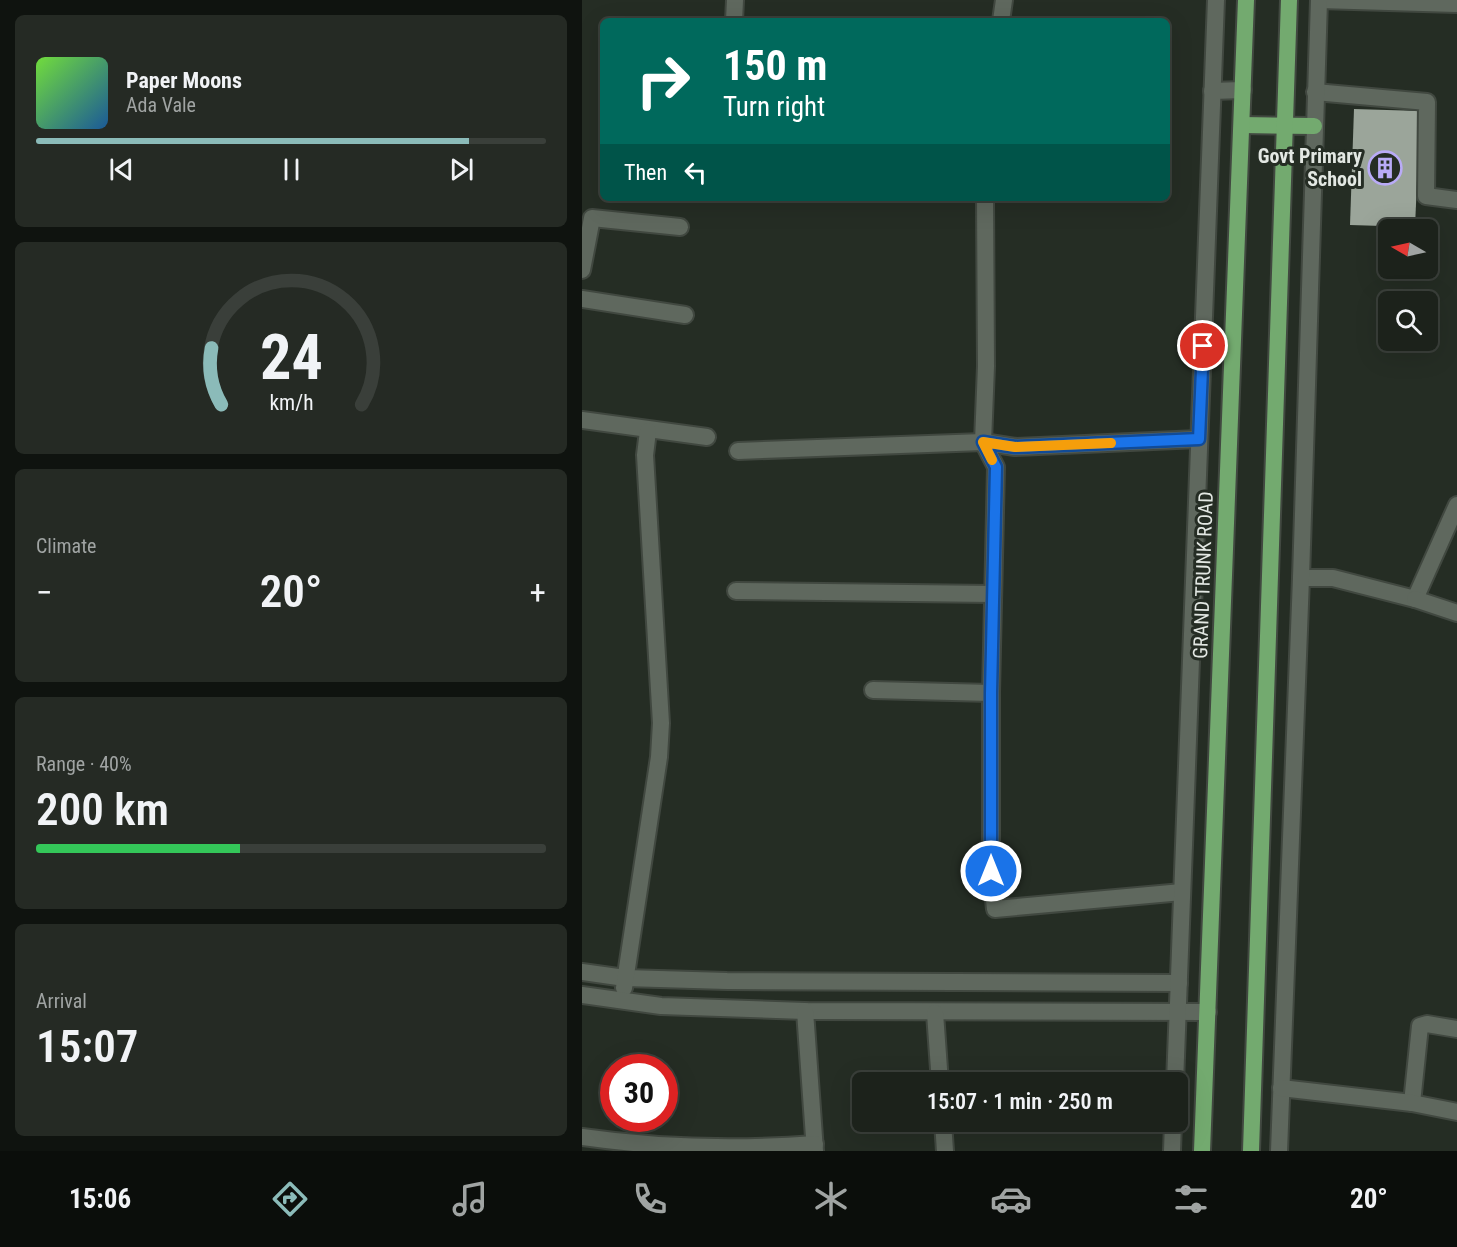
<!DOCTYPE html>
<meta charset="utf-8">
<style>
:root{--surface:#1c221b;--page:#252a24;--text:#f1f3f6;--muted:#a0a4a3;--line:#3a3f3a;--accent:#8bbbb9}
body{margin:0;font-family:"Roboto Condensed",sans-serif;background:var(--page);color:var(--text);height:100vh;display:flex;flex-direction:column;font-size:22px;white-space:nowrap}
*{box-sizing:border-box;margin:0}
p{font-size:20px;color:var(--muted)}
.icon{flex:none;width:33px;height:33px;fill:none;stroke:currentColor;stroke-width:2;stroke-linecap:round;stroke-linejoin:round}
.map{position:relative;flex:1;overflow:hidden}
.sheet{display:flex;flex-direction:column;gap:15px;padding:15px;background:#0f130f;width:582px}
.sheet>*{flex:none}
.banner{position:absolute;left:18px;top:18px;width:570px;height:183px;border-radius:9px;box-shadow:0 6px 24px #0002,0 0 0 2px var(--line);background:#00695c;color:#fff;overflow:hidden}
.needle{width:39px;rotate:279deg}
.buttons{position:absolute;left:796px;top:219px;display:grid;gap:12px}
.buttons a{display:grid;place-items:center;width:60px;height:60px;border-radius:9px;background:var(--surface);box-shadow:0 6px 24px #0002,0 0 0 2px var(--line);font-size:30px}
.speed{position:absolute;left:18px;top:1054px;display:flex;gap:12px;font-size:30px;font-weight:700;text-align:center}
.speed>*{display:grid;place-content:center;width:78px;height:78px;border-radius:50%;background:var(--surface);box-shadow:0 6px 24px #0002,0 0 0 2px var(--line);line-height:1}
.speed .limit{border:9px solid #d22;background:#fff;color:#111}
.pin{position:absolute;display:grid;place-items:center;width:51px;height:51px;color:#fff;margin:-26px;border:3px solid #fff;border-radius:50%;box-shadow:0 2px 6px #0007}
.me{position:absolute;width:66px;margin:-33px;rotate:0deg;stroke-linejoin:round;filter:drop-shadow(0 0 4px #0008)}
.turn{display:flex;align-items:center;gap:21px;height:126px;padding:0 24px;font-size:27px}
.turn .icon{width:78px;height:78px;stroke-width:2.5}
.turn b{display:block;font-size:42px;line-height:51px}
.then{display:flex;align-items:center;height:57px;padding:0 24px;background:#0003;gap:12px;font-size:22px}
.big{font-size:45px;font-weight:600;line-height:1.1}
.sheet .card{flex:1;display:flex;flex-direction:column;justify-content:center;gap:9px;min-width:0;padding:0 21px;border-radius:9px;background:var(--page)}
.sheet .dial{align-items:center;gap:0}
.dial svg{height:156px;overflow:visible;fill:none;stroke:var(--line);stroke-width:7;stroke-linecap:round;text-anchor:middle}
.dial text{fill:var(--text);stroke:none}
.song{display:flex;align-items:center;gap:18px}
.cover{width:72px;height:72px;border-radius:9px;background:linear-gradient(135deg,hsl(100 70% 55%),hsl(210 70% 35%))}
.played{height:6px;border-radius:3px;background:linear-gradient(90deg,var(--accent) 85%,var(--line) 85%)}
.keys{display:flex;justify-content:space-around;direction:ltr}
.heat{display:flex;justify-content:space-between;align-items:center;font-size:33px;direction:ltr}
.charge{height:9px;border-radius:4px;background:linear-gradient(90deg,#34c759 40%,var(--line) 0)}
.trip{position:absolute;left:270px;top:1072px;width:336px;height:60px;border-radius:9px;background:var(--surface);box-shadow:0 6px 24px #0002,0 0 0 2px var(--line);font-weight:600;line-height:60px;text-align:center}
.tab-bar{display:flex;height:96px;justify-content:space-around;align-items:center;background:#0b0e0b;color:var(--muted)}
.tab-bar .icon{width:42px;height:42px}
.tab-bar .on{color:var(--accent)}
.tab-bar b{font-size:27px;color:var(--text)}
main{display:flex;flex:1;min-height:0}
.map>svg:first-child{display:block}
.building{fill:#9ba59a}
.lines{fill:none;stroke-linecap:round;stroke-linejoin:round}
.minor-casing{stroke:#414840;stroke-width:20}
.tertiary-casing{stroke:#414840;stroke-width:20}
.trunk-casing{stroke:#414840;stroke-width:20}
.minor{stroke:#5f685e;stroke-width:16}
.tertiary{stroke:#5f685e;stroke-width:16}
.trunk{stroke:#73aa6f;stroke-width:16}
.route-casing{stroke:#114b97;stroke-width:15}
.route{stroke:#1a73e8;stroke-width:10}
.slow{stroke:#f59e0b;stroke-width:10}
.labels{text-anchor:middle;dominant-baseline:central;stroke-width:6;stroke-linejoin:round;paint-order:stroke}
.poi-label{font-size:20px;font-weight:bold;fill:#e3e8e3;stroke:#252d24;text-anchor:end}
.street-label{font-size:20px;fill:#e3e8e3;stroke:#252d24}
</style>
<main>
<section class="sheet">
<div class="card">
<div class="song"><i class="cover"></i><div><b>Paper Moons</b><p>Ada Vale</p></div></div>
<div class="played"></div>
<div class="keys"><svg class="icon" aria-label="previous" viewBox="0 0 24 24"><path d="M18 5L8 12l10 7zM5 5v14"/></svg><svg class="icon" aria-label="pause" viewBox="0 0 24 24"><path d="M8 5v14M16 5v14"/></svg><svg class="icon" aria-label="next" viewBox="0 0 24 24"><path d="M6 5l10 7-10 7zM19 5v14"/></svg></div>
</div>
<div class="card dial"><svg viewBox="0 0 100 80">
<path d="M14 69A42 42 0 1 1 86 69"/>
<path d="M14 69A42 42 0 0 1 9 40" stroke="#8bbbb9"/>
<text x="50" y="56" font-size="32" font-weight="700">24</text>
<text x="50" y="72" font-size="11">km/h</text>
</svg></div>
<div class="card"><p>Climate</p>
<div class="heat"><a>−</a><b class="big">20°</b><a>+</a></div>
</div>
<div class="card"><p>Range · 40%</p><b class="big">200 km</b><div class="charge"></div></div>
<div class="card"><p>Arrival</p><b class="big">15:07</b></div>
</section>
<div class="map">
<svg width="875" height="1151" viewBox="0 0 875 1151">
<rect width="100%" height="100%" fill="#252d24"/>
<!-- building -->
<path class="building" d="M772,109l66,2 -5,116 -65,-2z"/>
<g class="lines">
<defs>
<g id="minor">
<path d="M737,0l138,4"/>
<path d="M152,21l1,-21"/>
<path d="M419,21l3,-21"/>
<path d="M630,91l31,-1"/>
<path d="M733,92l112,10 -1,94 31,4"/>
<path d="M403,198l1,168 -3,76 13,25 -5,226v178l4,38 187,-17"/>
<path d="M0,270l10,-52 88,9"/>
<path d="M0,299l103,16"/>
<path d="M0,420l125,17"/>
<path d="M156,451l245,-9 32,5 184,-8"/>
<path d="M719,578h32l82,21 42,-94"/>
<path d="M154,591l257,3"/>
<path d="M833,599l42,14"/>
<path d="M291,690l118,3"/>
<path d="M0,972l43,6 102,3 452,2"/>
<path d="M42,988l35,-231 2,-34 -16,-268 3,-24"/>
<path d="M0,995l79,11 144,5 403,1"/>
<path d="M223,1011l10,140"/>
<path d="M353,1013l5,70"/>
<path d="M593,1083l41,-1083"/>
<path d="M830,1103l8,-77 7,-2 30,5"/>
<path d="M361,1122l2,29"/>
<path d="M0,1137c77,11 155,13 233,7"/>
<path d="M590,1151l1,-29"/>
<path d="M697,1151l22,-573 18,-578"/>
</g>
<path id="tertiary" d="M699,1088l131,15 45,9"/>
<g id="trunk">
<path d="M660,125l72,1"/>
<path d="M620,1151l44,-1151"/>
<path d="M669,1151l38,-1151"/>
</g>
</defs>
<!-- minor casing -->
<use href="#minor" class="minor-casing"/>
<!-- tertiary casing -->
<use href="#tertiary" class="tertiary-casing"/>
<!-- trunk casing -->
<use href="#trunk" class="trunk-casing"/>
<!-- minor -->
<use href="#minor" class="minor"/>
<!-- tertiary -->
<use href="#tertiary" class="tertiary"/>
<!-- trunk -->
<use href="#trunk" class="trunk"/>
</g>
<g class="lines">
<defs>
<path id="route" d="M409,871v-178l5,-226 -13,-25 32,5 184,-8 4,-93"/>
</defs>
<!-- route casing -->
<use href="#route" class="route-casing"/>
<!-- route -->
<use href="#route" class="route"/>
<!-- slow -->
<path class="slow" d="M410,460l-9,-18 32,5 96,-4"/>
</g>
<!-- icons -->
<defs>
<symbol id="building-ring" viewBox="-11 -11 22 22"><circle r="9.5" fill="#252d24" stroke="#b9abf7" stroke-width="1.5"/><path d="M-4-6H4V6H1V3H-1V6H-4ZM-2.5-4.3h1.7v1.8h-1.7ZM.8-4.3h1.7v1.8H.8ZM-2.5-1h1.7V.8h-1.7ZM.8-1h1.7V.8H.8Z" fill="#b9abf7"/></symbol>
</defs>
<g fill-rule="evenodd">
<use href="#building-ring" x="784" y="149" width="38" height="38"/>
</g>
<g class="labels">
<!-- poi labels -->
<g class="poi-label">
<text x="780" y="156">Govt Primary<tspan x="780" dy="23">School</tspan></text>
</g>
<!-- street labels -->
<g class="street-label">
<text transform="translate(621 575) rotate(-88)">GRAND TRUNK ROAD</text>
</g>
</g>
</svg>
<div class="buttons">
<a><svg class="needle" viewBox="-14 -14 28 28"><path d="M0-13l5 13h-10z" fill="#e53935"/><path d="M0 13l5-13h-10z" fill="#a0a4a3"/></svg></a>
<a><svg class="icon" aria-label="search" viewBox="0 0 24 24"><circle cx="10" cy="10" r="6"/><path d="M15 15l6 6"/></svg></a>
</div>
<div class="speed"><div class="limit">30</div></div>
<div class="pin" style="left:621px;top:346px;background:#d93025"><svg class="icon" aria-label="arrive" viewBox="0 0 24 24"><path d="M6 21V4h12l-3 4 3 4H6"/></svg></div>
<svg class="me" style="left:409px;top:871px" viewBox="-20 -20 40 40"><circle r="17" fill="#1a73e8" stroke="#fff" stroke-width="3"/><path d="M0-11L8 9 0 5-8 9z" fill="#fff"/></svg>
<div class="trip">15:07 · 1 min · 250 m</div>
<div class="banner">
<div class="turn"><svg class="icon" aria-label="right" viewBox="0 0 24 24"><path d="M7 20v-9h11M14 6l5 5-5 5"/></svg><div><b>150 m</b>Turn right</div></div>
<div class="then">Then<svg class="icon" aria-label="left" viewBox="0 0 24 24"><path d="M17 20v-9H6M10 6l-5 5 5 5"/></svg></div>
</div>
</div>
</main>
<nav class="tab-bar">
<b>15:06</b>
<svg class="icon on" aria-label="directions" viewBox="0 0 24 24"><path d="M12 3l9 9-9 9-9-9zM9 14v-3h6M13 9l2 2-2 2"/></svg>
<svg class="icon" aria-label="music" viewBox="0 0 24 24"><path d="M9 18V5l10-2v13"/><circle cx="6" cy="18" r="3"/><circle cx="16" cy="16" r="3"/></svg>
<svg class="icon" aria-label="phone" viewBox="0 0 24 24"><path d="M5 4h4l2 5-3 2q2 4 5 5l2-3 5 2v4C11 20 4 13 5 4z"/></svg>
<svg class="icon" aria-label="climate" viewBox="0 0 24 24"><path d="M12 3v18M4 7l16 10M4 17L20 7"/></svg>
<svg class="icon" aria-label="car" viewBox="0 0 24 24"><path d="M5 17H2v-5l4-1 3-4h7l3 4 3 1v5h-3M9 17h6M6 11h13"/><circle cx="7" cy="17" r="2"/><circle cx="17" cy="17" r="2"/></svg>
<svg class="icon" aria-label="filters" viewBox="0 0 24 24"><path d="M4 7h16M4 17h16"/><circle cx="9" cy="7" r="2"/><circle cx="15" cy="17" r="2"/></svg>
<b>20°</b>
</nav>
